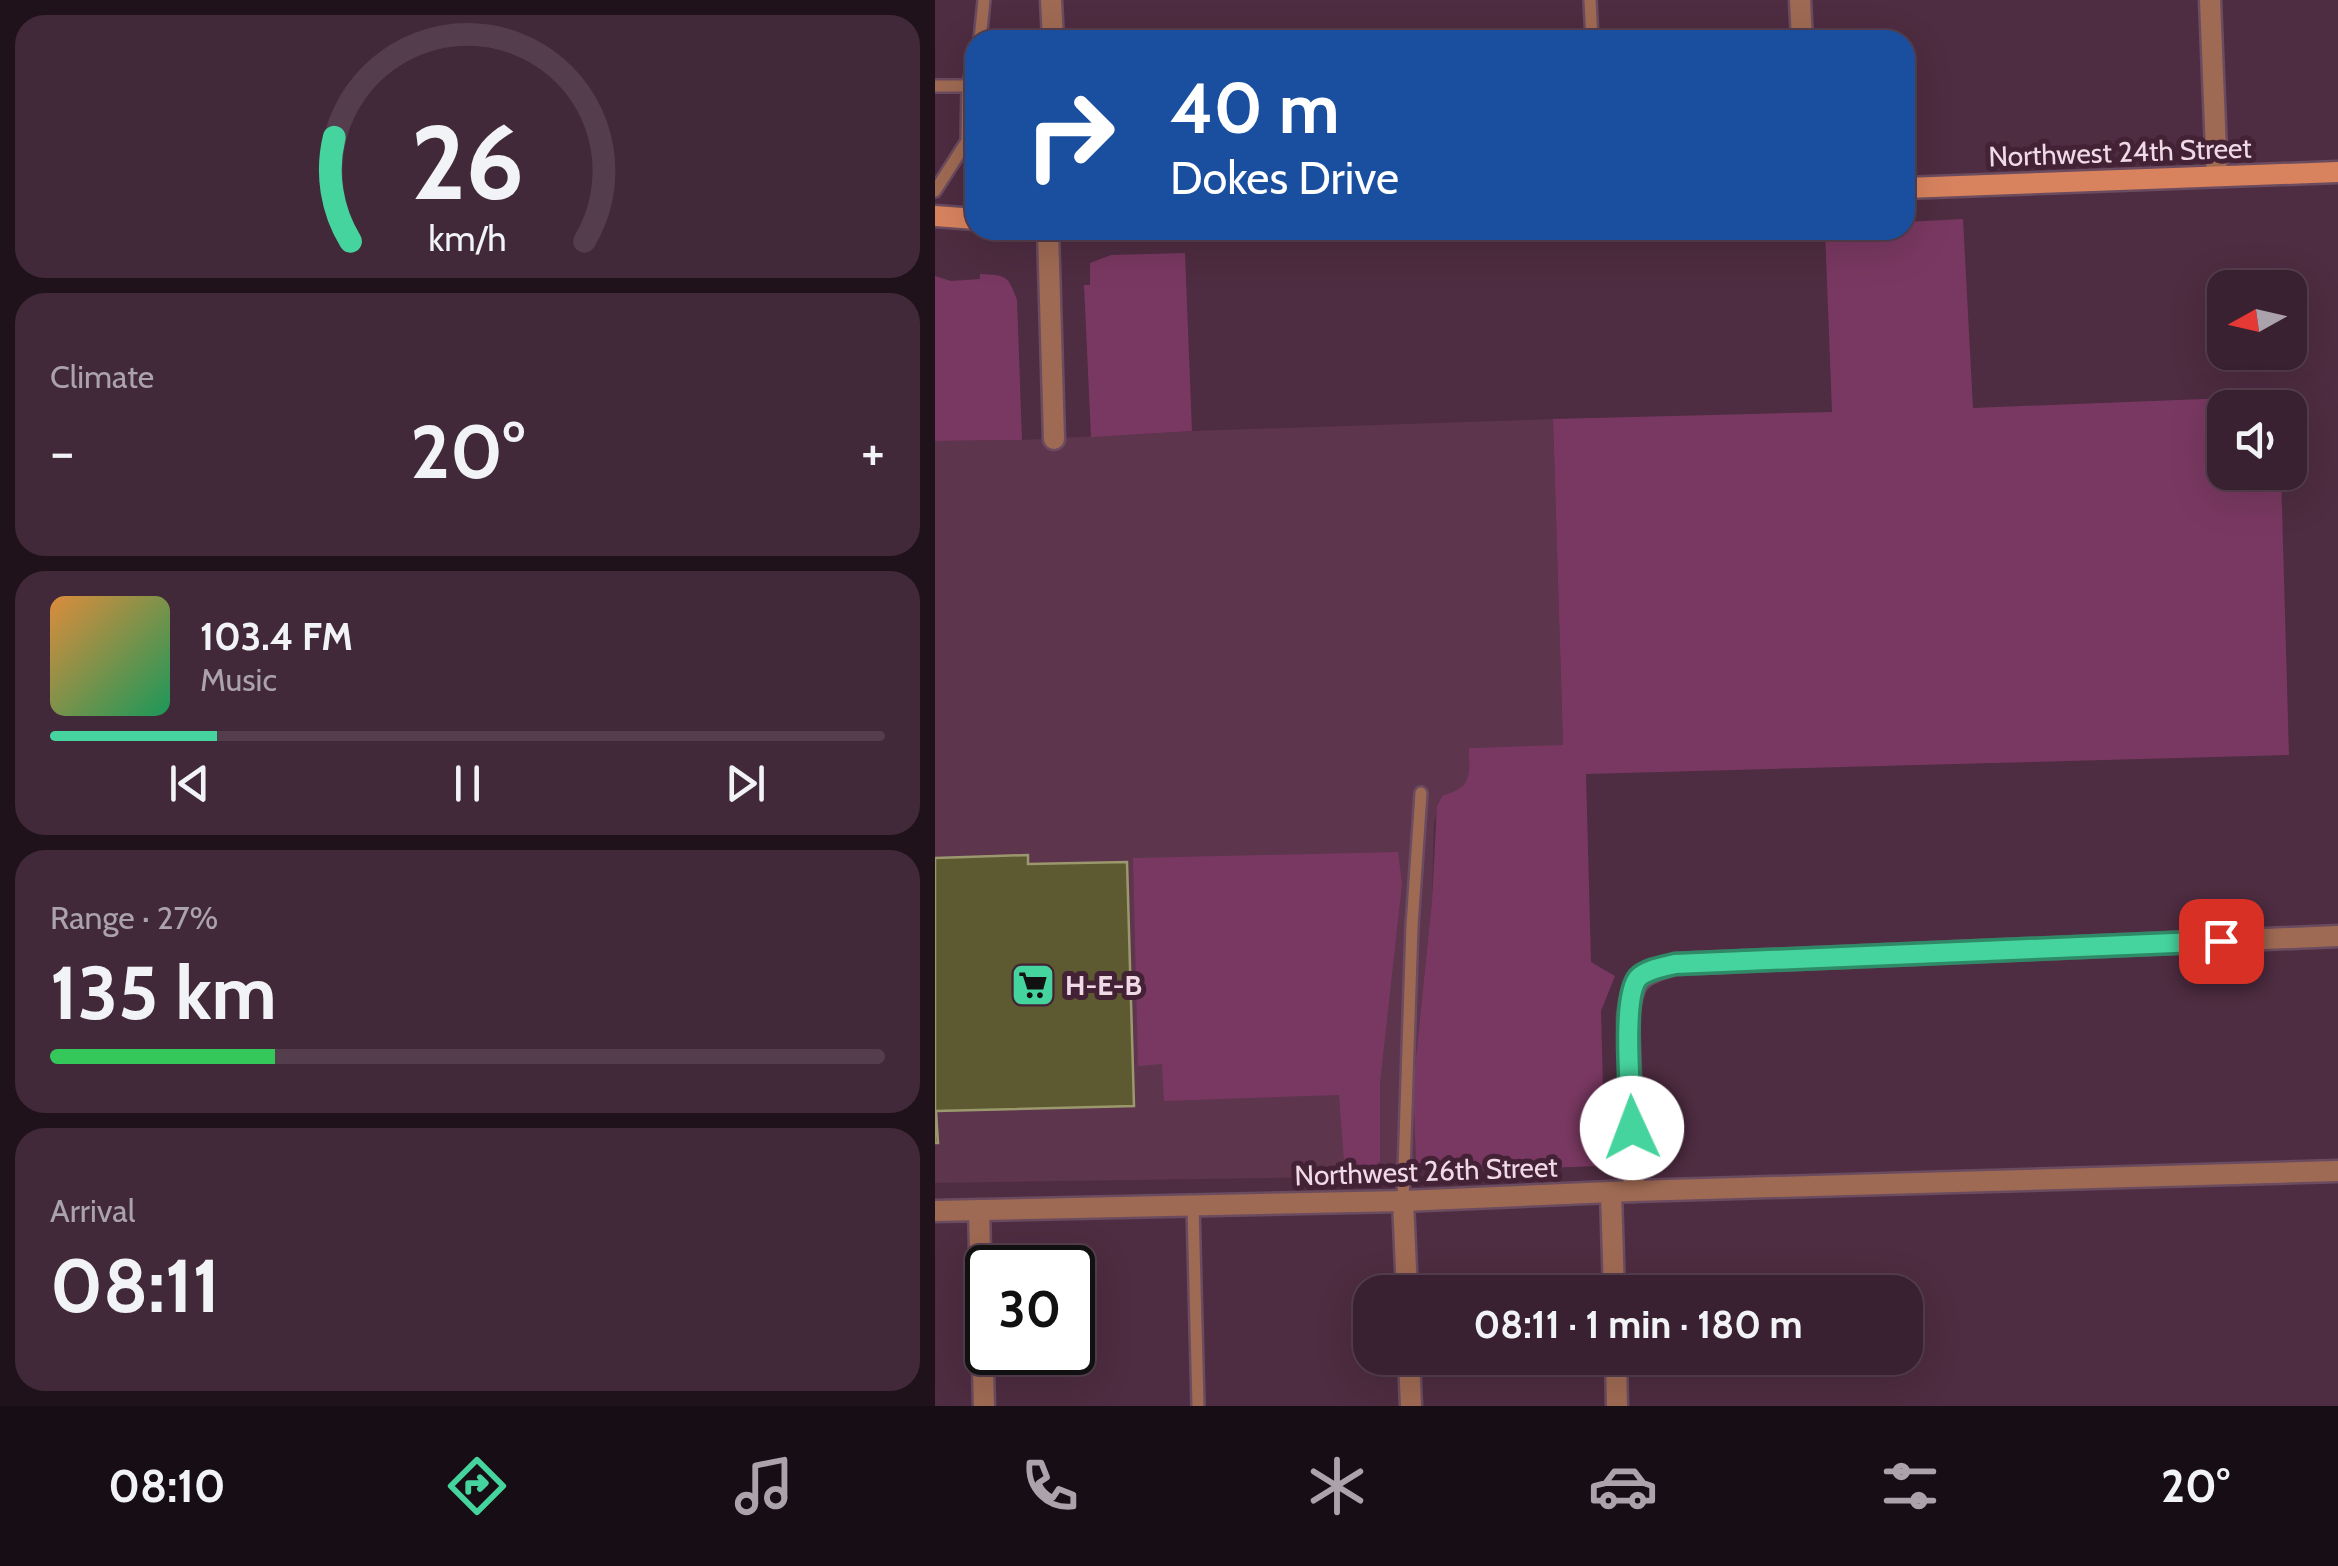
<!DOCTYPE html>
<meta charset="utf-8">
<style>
:root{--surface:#3a2131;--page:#412939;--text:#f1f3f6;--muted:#aba3ab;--line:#543e4d;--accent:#46d49e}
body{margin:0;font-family:Cabin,sans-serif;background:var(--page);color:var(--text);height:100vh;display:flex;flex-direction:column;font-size:38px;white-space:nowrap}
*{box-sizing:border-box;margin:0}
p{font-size:32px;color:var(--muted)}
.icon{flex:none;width:55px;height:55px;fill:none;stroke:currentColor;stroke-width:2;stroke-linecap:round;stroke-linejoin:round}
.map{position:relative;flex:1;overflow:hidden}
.drawer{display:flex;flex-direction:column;gap:15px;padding:15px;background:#20121b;width:935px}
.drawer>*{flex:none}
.guide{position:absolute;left:30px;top:30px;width:950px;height:210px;border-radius:30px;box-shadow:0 10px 40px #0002,0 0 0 2px var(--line);background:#1a4fa0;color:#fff;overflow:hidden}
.needle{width:65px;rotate:262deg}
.buttons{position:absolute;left:1272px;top:270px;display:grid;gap:20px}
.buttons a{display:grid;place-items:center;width:100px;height:100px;border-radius:20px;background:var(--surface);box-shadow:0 10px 40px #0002,0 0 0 2px var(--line);font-size:50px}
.speed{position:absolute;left:30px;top:1245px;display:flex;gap:20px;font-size:50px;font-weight:700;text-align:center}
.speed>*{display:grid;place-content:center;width:130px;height:130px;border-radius:50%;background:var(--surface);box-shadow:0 10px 40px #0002,0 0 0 2px var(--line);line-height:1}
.speed .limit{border:5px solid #111;border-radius:15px;background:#fff;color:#111}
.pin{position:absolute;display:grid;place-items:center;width:85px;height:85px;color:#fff;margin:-42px;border-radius:20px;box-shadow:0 5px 15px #0006}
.me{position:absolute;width:110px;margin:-55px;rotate:358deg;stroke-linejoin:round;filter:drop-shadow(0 0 8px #0008)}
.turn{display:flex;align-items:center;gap:35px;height:210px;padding:0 40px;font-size:45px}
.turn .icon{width:130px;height:130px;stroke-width:2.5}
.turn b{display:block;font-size:70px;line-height:85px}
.big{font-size:75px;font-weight:700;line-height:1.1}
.drawer .card{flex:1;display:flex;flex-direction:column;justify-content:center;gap:15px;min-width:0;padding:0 35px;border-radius:30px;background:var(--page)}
.drawer .dial{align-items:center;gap:0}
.dial svg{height:260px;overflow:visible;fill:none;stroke:var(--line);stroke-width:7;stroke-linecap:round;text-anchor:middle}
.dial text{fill:var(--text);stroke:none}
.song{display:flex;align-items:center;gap:30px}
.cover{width:120px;height:120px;border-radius:15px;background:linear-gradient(135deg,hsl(30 70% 55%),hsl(150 70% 35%))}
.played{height:10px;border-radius:5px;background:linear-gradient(90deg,var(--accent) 20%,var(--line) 20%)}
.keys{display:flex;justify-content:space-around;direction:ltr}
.heat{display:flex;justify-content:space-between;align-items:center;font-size:55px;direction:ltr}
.charge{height:15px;border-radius:8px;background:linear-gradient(90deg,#34c759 27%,var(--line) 0)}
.trip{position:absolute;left:418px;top:1275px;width:570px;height:100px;border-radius:30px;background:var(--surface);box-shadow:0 10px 40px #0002,0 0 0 2px var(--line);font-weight:700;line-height:100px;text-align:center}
.tab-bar{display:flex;height:160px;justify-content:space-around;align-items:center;background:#170d14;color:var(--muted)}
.tab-bar .icon{width:70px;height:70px}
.tab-bar .selected{color:var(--accent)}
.tab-bar b{font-size:45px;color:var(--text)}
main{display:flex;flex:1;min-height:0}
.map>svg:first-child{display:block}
.built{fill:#5d354d}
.green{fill:#793861}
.building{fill:#5d5a31;stroke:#9c986d;stroke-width:2.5}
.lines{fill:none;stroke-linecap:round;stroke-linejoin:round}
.lane-casing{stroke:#6b4b5f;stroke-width:16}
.street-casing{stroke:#6b4b5f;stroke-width:25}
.secondary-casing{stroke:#6b4b5f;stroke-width:25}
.lane{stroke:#9f6a53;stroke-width:11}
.street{stroke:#9f6a53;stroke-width:20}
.secondary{stroke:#d8835e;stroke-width:20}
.route-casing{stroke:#2e8a67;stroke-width:25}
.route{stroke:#46d49e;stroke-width:18}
.labels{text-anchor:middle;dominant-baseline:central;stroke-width:10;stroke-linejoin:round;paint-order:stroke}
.street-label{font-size:28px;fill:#f0dae6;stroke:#432236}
.poi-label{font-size:28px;font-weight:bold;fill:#f0dae6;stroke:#432236;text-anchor:start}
</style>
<main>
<section class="drawer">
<div class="card dial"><svg viewBox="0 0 100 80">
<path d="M14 69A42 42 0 1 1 86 69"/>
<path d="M14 69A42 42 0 0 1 9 37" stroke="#46d49e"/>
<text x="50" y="56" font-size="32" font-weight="700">26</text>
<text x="50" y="72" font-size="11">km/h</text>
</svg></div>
<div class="card"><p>Climate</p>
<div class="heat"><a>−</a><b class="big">20°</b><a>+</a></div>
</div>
<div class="card">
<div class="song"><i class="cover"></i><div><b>103.4 FM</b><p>Music</p></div></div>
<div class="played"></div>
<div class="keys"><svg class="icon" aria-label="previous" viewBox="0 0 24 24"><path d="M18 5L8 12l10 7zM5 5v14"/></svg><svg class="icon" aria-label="pause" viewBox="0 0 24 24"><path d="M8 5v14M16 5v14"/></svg><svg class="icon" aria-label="next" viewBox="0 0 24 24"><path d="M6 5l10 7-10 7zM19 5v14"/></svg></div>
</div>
<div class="card"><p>Range · 27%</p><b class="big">135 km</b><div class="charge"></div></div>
<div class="card"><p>Arrival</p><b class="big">08:11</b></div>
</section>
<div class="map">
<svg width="1403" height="1406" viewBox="0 0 1403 1406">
<rect width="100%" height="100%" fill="#4e2c41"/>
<!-- built -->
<path class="built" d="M618,419l10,327 -93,2 -1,31 -6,8 -8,5 -12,3 -9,28 -2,77 -19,187 3,74 -2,15 -479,7v-742l87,-1 170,-9z"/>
<!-- green -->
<g class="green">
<path d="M1028,219l10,189 306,-12v11l-54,1v64l56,1 8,282 -703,19 5,188 24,14 -14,35 4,151 -6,4 -170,6 -13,-11 -3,-74 19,-187 5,-94 6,-11c30,-7 26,-20 26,-47l94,-3 -10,-326 279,-7 -7,-182h80v-8z"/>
<path d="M250,253l7,178 -101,6 -7,-152h6v-22l21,-8z"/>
<path d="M45,274c26,1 28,1 37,26l5,140 -87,1v-165l16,5 29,-2z"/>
<path d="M463,852l4,32 -22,199v78l-13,16 -22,-2 -6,-80 -175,6 -2,-37 -24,2 -5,-208z"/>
</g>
<!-- building -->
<path class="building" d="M93,855v9l99,-2 7,244 -198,5 2,32h-3v-285z"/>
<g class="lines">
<defs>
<g id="lane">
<path d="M655,0l2,40"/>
<path d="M45,40l4,-40"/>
<path d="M0,86h40"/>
<path d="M0,191l32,-50 1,-55 7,-28"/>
<path d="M468,1201l9,-275 9,-133"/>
<path d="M258,1206l5,200"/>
</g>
<g id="street">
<path d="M116,0l2,40"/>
<path d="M865,0l2,40"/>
<path d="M1275,0l7,176"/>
<path d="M113,230l6,209"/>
<path d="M699,1191l-6,-173c4,-39 10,-44 47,-54l663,-28"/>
<path d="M676,1192l3,100"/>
<path d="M468,1201l4,91"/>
<path d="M44,1210l5,196"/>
<path d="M0,1211l468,-10 231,-10 704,-20"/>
<path d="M474,1358l2,48"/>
<path d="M681,1358l1,48"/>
</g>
<g id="secondary">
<path d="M970,188l433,-16"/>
<path d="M0,216l40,3"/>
</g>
</defs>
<!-- lane casing -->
<use href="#lane" class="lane-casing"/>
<!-- street casing -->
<use href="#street" class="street-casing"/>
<!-- secondary casing -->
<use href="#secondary" class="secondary-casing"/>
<!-- lane -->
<use href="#lane" class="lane"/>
<!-- street -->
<use href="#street" class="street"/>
<!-- secondary -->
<use href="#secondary" class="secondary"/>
</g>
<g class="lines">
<defs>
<path id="route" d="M697,1128c-1,-29 -11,-130 6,-150 9,-9 26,-11 37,-14l546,-23"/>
</defs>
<!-- route casing -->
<use href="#route" class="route-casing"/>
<!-- route -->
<use href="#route" class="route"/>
</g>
<!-- icons -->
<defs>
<symbol id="supermarket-square" viewBox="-11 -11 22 22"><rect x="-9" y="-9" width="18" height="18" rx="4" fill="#46d49e" stroke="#432236"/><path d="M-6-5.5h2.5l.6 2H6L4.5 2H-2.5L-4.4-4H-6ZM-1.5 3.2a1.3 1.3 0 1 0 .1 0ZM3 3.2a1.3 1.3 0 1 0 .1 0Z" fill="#111"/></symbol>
</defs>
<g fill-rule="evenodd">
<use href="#supermarket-square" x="73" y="960" width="50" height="50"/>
</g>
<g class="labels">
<!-- street labels -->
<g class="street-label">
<text transform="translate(1185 152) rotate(-2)">Northwest 24th Street</text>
<text transform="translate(491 1171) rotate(-2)">Northwest 26th Street</text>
</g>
<!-- poi labels -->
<g class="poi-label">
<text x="130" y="985">H-E-B</text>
</g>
</g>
</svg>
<div class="buttons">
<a><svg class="needle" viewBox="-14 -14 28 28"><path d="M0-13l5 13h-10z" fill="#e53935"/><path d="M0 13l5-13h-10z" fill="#aba3ab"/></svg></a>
<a><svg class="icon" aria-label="sound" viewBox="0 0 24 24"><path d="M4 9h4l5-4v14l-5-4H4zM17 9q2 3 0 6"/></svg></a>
</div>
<div class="speed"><div class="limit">30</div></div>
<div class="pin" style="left:1286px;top:941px;background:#d93025"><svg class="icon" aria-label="arrive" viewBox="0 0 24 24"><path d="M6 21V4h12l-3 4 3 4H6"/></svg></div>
<svg class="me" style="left:697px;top:1128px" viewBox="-20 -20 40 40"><circle r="19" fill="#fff"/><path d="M0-13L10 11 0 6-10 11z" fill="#46d49e"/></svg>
<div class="trip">08:11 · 1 min · 180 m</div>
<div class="guide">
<div class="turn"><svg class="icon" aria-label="right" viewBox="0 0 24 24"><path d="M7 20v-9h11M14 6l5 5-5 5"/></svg><div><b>40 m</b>Dokes Drive</div></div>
</div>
</div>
</main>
<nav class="tab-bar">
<b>08:10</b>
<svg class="icon selected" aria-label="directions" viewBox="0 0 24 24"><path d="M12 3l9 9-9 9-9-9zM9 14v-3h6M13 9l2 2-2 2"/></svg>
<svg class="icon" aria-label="music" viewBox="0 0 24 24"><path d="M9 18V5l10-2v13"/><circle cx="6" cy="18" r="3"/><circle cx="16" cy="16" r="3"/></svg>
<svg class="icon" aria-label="phone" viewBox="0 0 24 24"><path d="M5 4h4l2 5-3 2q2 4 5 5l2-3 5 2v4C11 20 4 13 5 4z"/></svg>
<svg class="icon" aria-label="climate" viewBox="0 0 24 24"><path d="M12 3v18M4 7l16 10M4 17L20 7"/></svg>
<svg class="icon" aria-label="car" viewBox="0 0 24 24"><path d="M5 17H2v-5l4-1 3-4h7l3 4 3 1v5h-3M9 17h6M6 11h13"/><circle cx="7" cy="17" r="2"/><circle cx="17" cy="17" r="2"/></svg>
<svg class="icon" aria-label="filters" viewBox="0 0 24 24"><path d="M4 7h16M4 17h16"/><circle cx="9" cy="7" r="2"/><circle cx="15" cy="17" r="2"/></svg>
<b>20°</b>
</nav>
